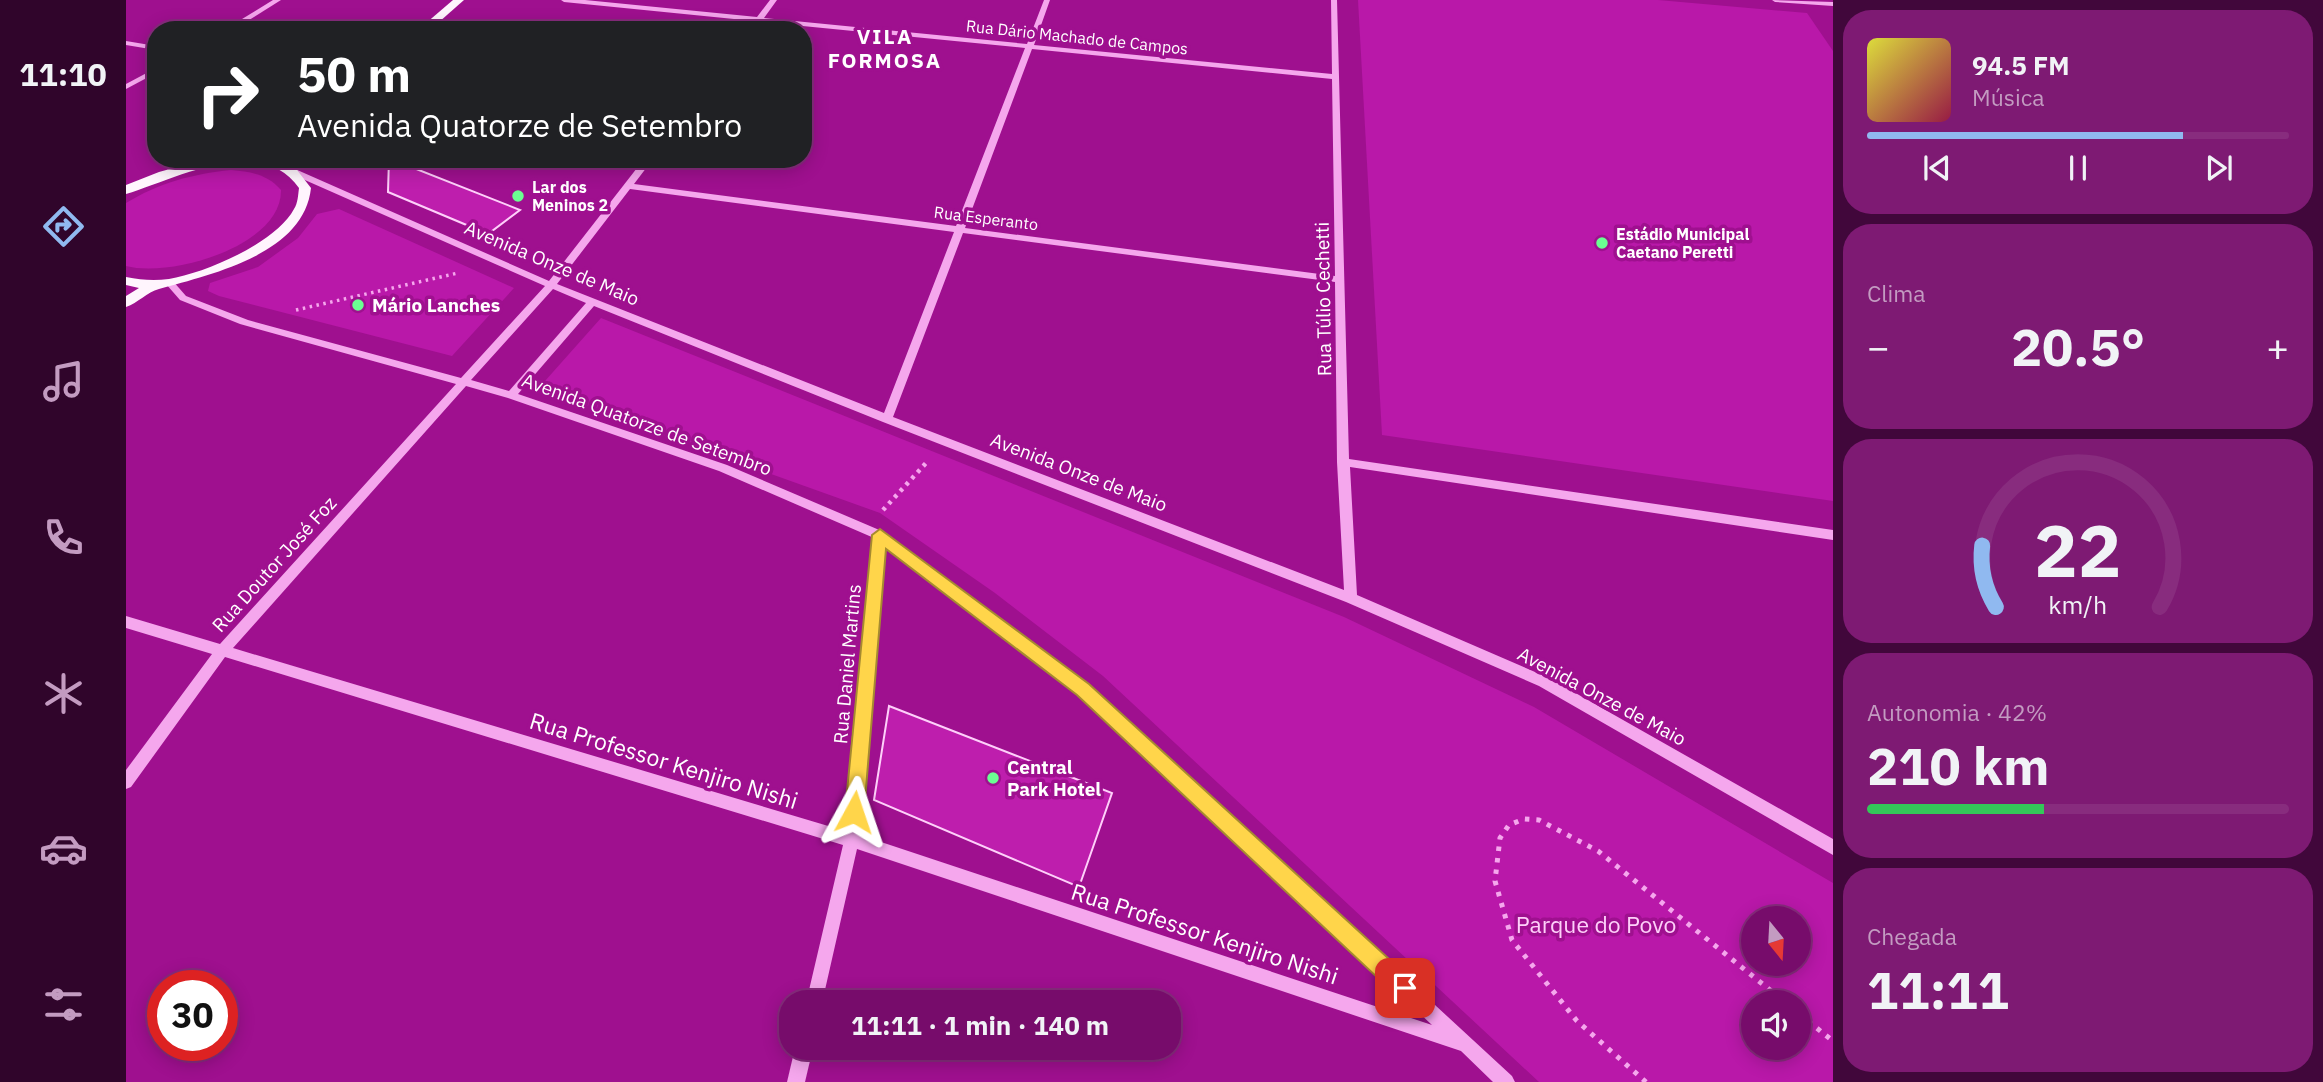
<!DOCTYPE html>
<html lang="pt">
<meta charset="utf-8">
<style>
:root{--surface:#770c6b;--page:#7e1a73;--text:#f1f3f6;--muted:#c39bc1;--line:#882c7e;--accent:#90b9f0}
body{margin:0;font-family:"IBM Plex Sans",sans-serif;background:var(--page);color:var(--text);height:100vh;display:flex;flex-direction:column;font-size:26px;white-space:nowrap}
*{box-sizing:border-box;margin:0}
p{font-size:23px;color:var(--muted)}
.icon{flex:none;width:38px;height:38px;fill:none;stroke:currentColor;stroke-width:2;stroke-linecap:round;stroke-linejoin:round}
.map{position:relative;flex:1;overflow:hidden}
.sheet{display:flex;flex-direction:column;gap:10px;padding:10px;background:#41073b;width:490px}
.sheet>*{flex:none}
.guide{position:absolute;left:21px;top:21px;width:665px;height:147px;border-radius:28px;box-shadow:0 4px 18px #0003,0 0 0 2px var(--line);background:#202124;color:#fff;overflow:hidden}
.needle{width:46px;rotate:162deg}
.tools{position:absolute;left:1615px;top:906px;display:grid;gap:14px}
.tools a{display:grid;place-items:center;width:70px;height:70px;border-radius:50%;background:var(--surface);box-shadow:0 4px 18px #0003,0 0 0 2px var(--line);font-size:35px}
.speed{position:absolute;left:21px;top:970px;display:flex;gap:14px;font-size:35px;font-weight:700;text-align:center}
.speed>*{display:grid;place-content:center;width:91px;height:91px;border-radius:50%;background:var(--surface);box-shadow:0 4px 18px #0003,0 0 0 2px var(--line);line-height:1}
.speed .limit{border:10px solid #d22;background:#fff;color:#111}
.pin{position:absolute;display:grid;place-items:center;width:60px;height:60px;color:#fff;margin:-30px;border-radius:14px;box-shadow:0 4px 10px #0006}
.me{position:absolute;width:77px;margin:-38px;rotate:5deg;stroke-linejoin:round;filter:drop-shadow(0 0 5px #0008)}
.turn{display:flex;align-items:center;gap:24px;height:147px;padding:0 35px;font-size:32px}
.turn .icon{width:91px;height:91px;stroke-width:2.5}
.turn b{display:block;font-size:49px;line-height:60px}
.big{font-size:52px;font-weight:700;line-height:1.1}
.sheet .card{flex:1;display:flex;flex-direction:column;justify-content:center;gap:10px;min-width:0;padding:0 24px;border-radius:28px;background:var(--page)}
.sheet .dial{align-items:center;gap:0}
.dial svg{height:182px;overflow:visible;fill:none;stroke:var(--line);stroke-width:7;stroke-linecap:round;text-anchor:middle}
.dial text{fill:var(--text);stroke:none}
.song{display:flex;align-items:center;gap:21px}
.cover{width:84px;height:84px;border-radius:10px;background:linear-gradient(135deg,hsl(60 70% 55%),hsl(340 70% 35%))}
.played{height:7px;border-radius:4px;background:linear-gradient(90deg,var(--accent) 75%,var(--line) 75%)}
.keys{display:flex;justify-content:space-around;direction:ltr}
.heat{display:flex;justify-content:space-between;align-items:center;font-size:38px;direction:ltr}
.charge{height:10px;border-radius:5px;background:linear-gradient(90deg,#34c759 42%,var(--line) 0)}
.trip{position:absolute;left:653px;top:990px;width:402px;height:70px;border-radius:28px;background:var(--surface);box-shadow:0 4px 18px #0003,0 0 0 2px var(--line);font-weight:700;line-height:70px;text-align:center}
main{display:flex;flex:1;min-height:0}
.tab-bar{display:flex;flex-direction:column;width:126px;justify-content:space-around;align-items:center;background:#30052b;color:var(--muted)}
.tab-bar .icon{width:49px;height:49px}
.tab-bar .selected{color:var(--accent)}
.tab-bar b{font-size:32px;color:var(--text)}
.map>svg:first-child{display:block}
.green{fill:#b918a9;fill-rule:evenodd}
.building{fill:#be1ead;stroke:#fed0fa;stroke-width:2}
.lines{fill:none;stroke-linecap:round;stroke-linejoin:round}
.path-far2{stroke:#f5a7ed;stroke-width:3.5;stroke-dasharray:2.5 4.5;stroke-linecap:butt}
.path-far1{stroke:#f5a7ed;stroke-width:4.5;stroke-dasharray:3.5 5;stroke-linecap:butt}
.path{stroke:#f5a7ed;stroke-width:5;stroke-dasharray:4.5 7;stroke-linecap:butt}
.minor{fill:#f5a7ed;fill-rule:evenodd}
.major{fill:#fff5fd;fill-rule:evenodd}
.route{fill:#ffd54a;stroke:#a68a30;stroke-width:2}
.poi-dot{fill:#6bff92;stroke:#9f108f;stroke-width:2.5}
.labels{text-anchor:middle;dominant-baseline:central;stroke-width:7;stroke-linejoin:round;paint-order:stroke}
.far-street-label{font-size:16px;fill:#fff;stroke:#9f108f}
.far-poi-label{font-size:16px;font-weight:bold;fill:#fff;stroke:#9f108f;text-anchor:start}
.street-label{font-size:19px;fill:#fff;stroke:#9f108f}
.poi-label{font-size:19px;font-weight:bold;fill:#fff;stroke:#9f108f;text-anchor:start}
.far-district-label{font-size:21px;font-weight:bold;letter-spacing:2px;fill:#fff;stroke:#9f108f}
.near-street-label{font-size:23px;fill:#fff;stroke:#9f108f}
.near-park-label{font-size:23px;fill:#fed0fa;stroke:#9f108f}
</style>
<main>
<nav class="tab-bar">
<b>11:10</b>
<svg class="icon selected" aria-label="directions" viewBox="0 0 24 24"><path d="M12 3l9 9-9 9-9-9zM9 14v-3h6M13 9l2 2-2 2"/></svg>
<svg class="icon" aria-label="music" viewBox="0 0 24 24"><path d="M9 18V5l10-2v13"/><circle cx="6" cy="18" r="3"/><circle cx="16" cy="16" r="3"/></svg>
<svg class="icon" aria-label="phone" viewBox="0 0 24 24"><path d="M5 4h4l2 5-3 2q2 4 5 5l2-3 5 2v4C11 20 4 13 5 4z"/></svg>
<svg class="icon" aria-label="climate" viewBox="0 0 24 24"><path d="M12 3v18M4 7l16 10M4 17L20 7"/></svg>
<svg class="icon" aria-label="car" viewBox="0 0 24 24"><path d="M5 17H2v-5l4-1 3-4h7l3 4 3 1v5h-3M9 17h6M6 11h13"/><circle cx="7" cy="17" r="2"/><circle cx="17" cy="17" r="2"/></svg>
<svg class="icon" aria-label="filters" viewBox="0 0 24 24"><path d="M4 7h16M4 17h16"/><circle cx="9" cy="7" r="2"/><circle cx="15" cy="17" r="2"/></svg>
</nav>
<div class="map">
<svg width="1707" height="1082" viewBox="0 0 1707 1082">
<rect width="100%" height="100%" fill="#9f108f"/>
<!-- green -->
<g class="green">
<path d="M1232,0h300l149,13 26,38v450l-451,-66z"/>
<path d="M105,170c21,2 36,4 50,20 1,56 -110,88 -155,76v-63c33,-20 66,-29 105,-33z"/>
<path d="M213,209l175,79 -62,68 -233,-60 -11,-5 2,-8 48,-16 40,-29 19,-24z"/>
<path d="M475,318l743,299 190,90 299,176v199h-294l-436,-406 -108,-83 -115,-80 -343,-123zM1628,919h45v45h-45zM1628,1003h45v45h-45z"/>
</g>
<!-- building -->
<g class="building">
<path d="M263,159h2l129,51 -32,24 -100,-42z"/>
<path d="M763,706l223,87 -33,94 -205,-87z"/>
</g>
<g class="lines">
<!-- path-far2 -->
<path class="path-far2" d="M170,310l162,-37"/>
<!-- path-far1 -->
<path class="path-far1" d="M757,510l44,-48"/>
<!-- path -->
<g class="path">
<path d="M1673,1014l34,27"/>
<path d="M1520,1082l-69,-61 -65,-81 -17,-59 5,-43 9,-13 15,-6 15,1 59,31 188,152"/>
</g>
<!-- minor -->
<g class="minor">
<path d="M147,0h8l-48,30h-9z"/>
<path d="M435,0h24l172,17 13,-17h7l-13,18 263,26 17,-44h6l-16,45 298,29 -1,-74h6l12,459 484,71v10l-483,-73 7,128 192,83 284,161v16l-294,-169 -193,-84 -463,-180 -289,-116 -76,88 209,71 157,67 204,153 424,391 3,6h-22l-32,-31 -604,-202 -35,154h-16l37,-158 -618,-188 -94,130 -5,2v-19l86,-116 -86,-26v-12l94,28 236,-260 -216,-60 -60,-24 -14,-16v-4h6l14,16 62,24 213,58 84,-92 -256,-113v-4h6l254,112 95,-122h9l-19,25 322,42 69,-178 -264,-26 -6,8h-7l6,-9 -190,-19zM906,49l300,30 3,197 -370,-48zM504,189l324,43 -70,181 -327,-129zM837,233l372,49 2,180 7,128 -451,-173zM427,289l33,14 -77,88 -38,-11zM340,386l42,12 211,73 155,67 -29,293 -612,-183zM759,546l193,147 354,332 -572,-190z"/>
<path d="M1646,0l61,2v4l-58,-4z"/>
<path d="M0,41l30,5v4l-30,-5z"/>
<path d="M30,68v5l-30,16v-5z"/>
<path d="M669,1048h18l-8,34h-18z"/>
</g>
<!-- major -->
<g class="major">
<path d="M327,0h11l-34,30h-12z"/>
<path d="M80,159l72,1 19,10 14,18c-7,66 -99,86 -152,101 -12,3 -21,14 -33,18v-11l13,-8 -13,-3v-8c15,3 28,4 43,2 36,-6 107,-36 125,-70 4,-6 4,-14 5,-21 -39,-56 -125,-8 -173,6v-9l33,-13z"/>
</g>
</g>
<!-- route -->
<path class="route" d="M754,529l209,155 323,296 3,8 -3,8 -7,3 -8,-3 -320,-301 -191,-146 -22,263 -3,7 -7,3 -7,-3 -2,-7 27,-277z"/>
<!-- markers -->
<g class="poi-dot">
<circle cx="392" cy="196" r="7"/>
<circle cx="1476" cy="243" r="7"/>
<circle cx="232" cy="305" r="7"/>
<circle cx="867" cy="778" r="7"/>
</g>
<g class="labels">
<!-- far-street labels -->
<g class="far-street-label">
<text transform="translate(951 37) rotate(6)">Rua Dário Machado de Campos</text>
<text transform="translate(860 218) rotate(7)">Rua Esperanto</text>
</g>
<!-- far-poi labels -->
<g class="far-poi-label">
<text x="406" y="187">Lar dos<tspan x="406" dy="18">Meninos 2</tspan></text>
<text x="1490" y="234">Estádio Municipal<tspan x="1490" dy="18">Caetano Peretti</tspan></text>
</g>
<!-- street labels -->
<g class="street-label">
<text transform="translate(426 263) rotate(23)">Avenida Onze de Maio</text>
<text transform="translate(1197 299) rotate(-91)">Rua Túlio Cechetti</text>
<text transform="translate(521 424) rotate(20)">Avenida Quatorze de Setembro</text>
<text transform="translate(953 472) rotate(21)">Avenida Onze de Maio</text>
<text transform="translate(148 564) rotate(-48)">Rua Doutor José Foz</text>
<text transform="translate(721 664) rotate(-85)">Rua Daniel Martins</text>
<text transform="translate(1476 696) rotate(28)">Avenida Onze de Maio</text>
</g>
<!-- poi labels -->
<g class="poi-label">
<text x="246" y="305">Mário Lanches</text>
<text x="881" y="767">Central<tspan x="881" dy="22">Park Hotel</tspan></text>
</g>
<!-- far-district labels -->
<g class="far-district-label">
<text x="759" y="36">VILA<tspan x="759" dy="24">FORMOSA</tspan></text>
</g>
<!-- near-street labels -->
<g class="near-street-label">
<text transform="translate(538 760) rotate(17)">Rua Professor Kenjiro Nishi</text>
<text transform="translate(1079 933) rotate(18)">Rua Professor Kenjiro Nishi</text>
</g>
<!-- near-park labels -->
<g class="near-park-label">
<text x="1470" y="924">Parque do Povo</text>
</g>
</g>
</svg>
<div class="tools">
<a><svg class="needle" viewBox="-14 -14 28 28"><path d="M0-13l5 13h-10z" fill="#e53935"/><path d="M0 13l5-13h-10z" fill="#c39bc1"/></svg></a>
<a><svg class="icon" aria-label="sound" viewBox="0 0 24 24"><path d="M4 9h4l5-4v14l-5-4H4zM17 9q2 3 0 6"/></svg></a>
</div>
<div class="speed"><div class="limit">30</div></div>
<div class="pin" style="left:1279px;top:988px;background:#d93025"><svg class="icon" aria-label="arrive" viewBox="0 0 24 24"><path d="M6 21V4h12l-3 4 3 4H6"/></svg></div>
<svg class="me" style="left:728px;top:812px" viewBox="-20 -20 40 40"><path d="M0-17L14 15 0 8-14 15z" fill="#ffd54a" stroke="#fff" stroke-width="4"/></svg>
<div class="trip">11:11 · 1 min · 140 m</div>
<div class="guide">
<div class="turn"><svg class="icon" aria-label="right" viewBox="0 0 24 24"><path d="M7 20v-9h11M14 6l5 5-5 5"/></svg><div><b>50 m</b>Avenida Quatorze de Setembro</div></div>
</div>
</div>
<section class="sheet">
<div class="card">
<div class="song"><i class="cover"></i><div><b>94.5 FM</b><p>Música</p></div></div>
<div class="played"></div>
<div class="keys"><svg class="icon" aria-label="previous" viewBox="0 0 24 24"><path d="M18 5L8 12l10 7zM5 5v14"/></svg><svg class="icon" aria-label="pause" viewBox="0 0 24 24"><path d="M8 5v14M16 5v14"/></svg><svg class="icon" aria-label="next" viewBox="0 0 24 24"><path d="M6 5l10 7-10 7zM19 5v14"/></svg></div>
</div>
<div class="card"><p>Clima</p>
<div class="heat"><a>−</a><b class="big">20.5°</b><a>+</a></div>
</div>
<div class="card dial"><svg viewBox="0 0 100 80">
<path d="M14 69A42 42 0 1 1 86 69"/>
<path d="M14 69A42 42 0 0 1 8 42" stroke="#90b9f0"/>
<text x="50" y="56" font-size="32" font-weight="700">22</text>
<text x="50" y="72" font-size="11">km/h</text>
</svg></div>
<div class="card"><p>Autonomia · 42%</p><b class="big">210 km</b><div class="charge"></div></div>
<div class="card"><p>Chegada</p><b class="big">11:11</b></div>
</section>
</main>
